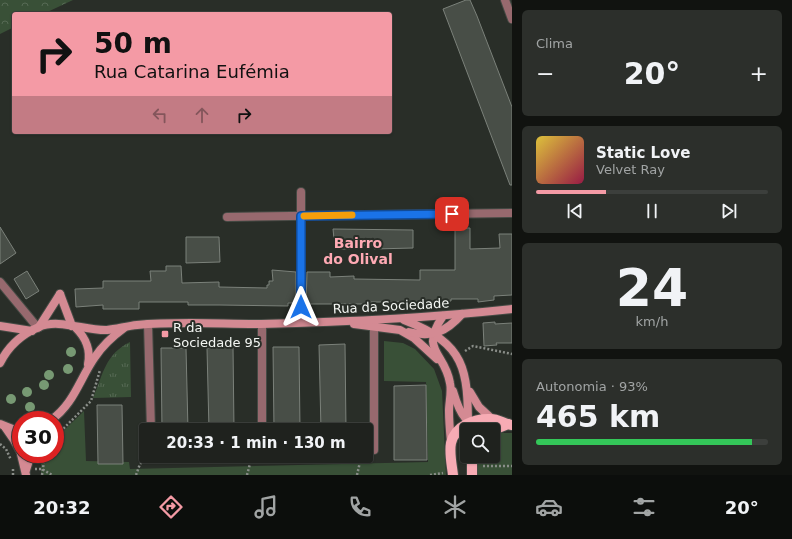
<!DOCTYPE html>
<html lang="pt">
<meta charset="utf-8">
<style>
:root{--surface:#1f221e;--page:#2c2f2b;--text:#f1f3f6;--muted:#a1a4a4;--line:#3c3f3c;--accent:#f49aa5}
body{margin:0;font-family:"DejaVu Sans",sans-serif;background:var(--page);color:var(--text);height:100vh;display:flex;flex-direction:column;font-size:15px;white-space:nowrap}
*{box-sizing:border-box;margin:0}
p{font-size:13px;color:var(--muted)}
.icon{flex:none;width:22px;height:22px;fill:none;stroke:currentColor;stroke-width:2;stroke-linecap:round;stroke-linejoin:round}
.map{position:relative;flex:1;overflow:hidden}
.details{display:flex;flex-direction:column;gap:10px;padding:10px;background:#111310;width:280px}
.details>*{flex:none}
.guide{position:absolute;left:12px;top:12px;width:380px;height:122px;border-radius:4px;box-shadow:0 1px 3px #0004,0 0 0 1px var(--line);background:#f49aa5;color:#111;overflow:hidden}
.controls{position:absolute;left:460px;top:423px;display:grid;gap:8px}
.controls a{display:grid;place-items:center;width:40px;height:40px;border-radius:4px;background:var(--surface);box-shadow:0 1px 3px #0004,0 0 0 1px var(--line);font-size:20px}
.speed{position:absolute;left:12px;top:411px;display:flex;gap:8px;font-size:20px;font-weight:700;text-align:center}
.speed>*{display:grid;place-content:center;width:52px;height:52px;border-radius:50%;background:var(--surface);box-shadow:0 1px 3px #0004,0 0 0 1px var(--line);line-height:1}
.speed .limit{border:6px solid #d22;background:#fff;color:#111}
.pin{position:absolute;display:grid;place-items:center;width:34px;height:34px;color:#fff;margin:-17px;border-radius:8px;box-shadow:0 2px 6px #0006}
.me{position:absolute;width:44px;margin:-22px;rotate:0deg;stroke-linejoin:round;filter:drop-shadow(0 0 3px #0008)}
.turn{display:flex;align-items:center;gap:14px;height:84px;padding:0 16px;font-size:18px}
.turn .icon{width:52px;height:52px;stroke-width:2.5}
.turn b{display:block;font-size:28px;line-height:34px}
.lanes{display:flex;align-items:center;height:38px;padding:0 16px;background:#0003;justify-content:center;gap:20px;direction:ltr}
.lanes .off{opacity:.35}
.big{font-size:30px;font-weight:700;line-height:1.1}
.details .widget{flex:1;display:flex;flex-direction:column;justify-content:center;gap:6px;min-width:0;padding:0 14px;border-radius:6px;background:var(--page)}
.details .dial{align-items:center;gap:0}
.dial b{font-size:52px;line-height:1}
.song{display:flex;align-items:center;gap:12px}
.cover{width:48px;height:48px;border-radius:6px;background:linear-gradient(135deg,hsl(50 70% 55%),hsl(340 70% 35%))}
.played{height:4px;border-radius:2px;background:linear-gradient(90deg,var(--accent) 30%,var(--line) 30%)}
.keys{display:flex;justify-content:space-around;direction:ltr}
.heat{display:flex;justify-content:space-between;align-items:center;font-size:22px;direction:ltr}
.charge{height:6px;border-radius:3px;background:linear-gradient(90deg,#34c759 93%,var(--line) 0)}
.trip{position:absolute;left:139px;top:423px;width:234px;height:40px;border-radius:4px;background:var(--surface);box-shadow:0 1px 3px #0004,0 0 0 1px var(--line);font-weight:700;line-height:40px;text-align:center}
.tabs{display:flex;height:64px;justify-content:space-around;align-items:center;background:#0c0e0c;color:var(--muted)}
.tabs .icon{width:28px;height:28px}
.tabs .on{color:var(--accent)}
.tabs b{font-size:18px;color:var(--text)}
main{display:flex;flex:1;min-height:0}
.map>svg:first-child{display:block}
.grass{fill:url(#grass-tufts)}
.forest{fill:url(#forest-crowns)}
.green{fill:#395037}
.building{fill:#484e47;stroke:#7b817a}
.lines{fill:none;stroke-linecap:round;stroke-linejoin:round}
.street-casing{stroke:#454a44;stroke-width:10}
.secondary-casing{stroke:#454a44;stroke-width:10}
.primary-casing{stroke:#454a44;stroke-width:12}
.path{stroke:#8a8e89;stroke-width:2.5;stroke-dasharray:2 2;stroke-linecap:butt}
.street{stroke:#97696e;stroke-width:8}
.secondary{stroke:#d48a93;stroke-width:8}
.primary{stroke:#f7abb4;stroke-width:10}
.tree{fill:#779973}
.route-casing{stroke:#114b97;stroke-width:10}
.route{stroke:#1a73e8;stroke-width:7}
.slow{stroke:#f59e0b;stroke-width:7}
.poi-dot{fill:#f49aa5;stroke:#292e28;stroke-width:1.5}
.labels{text-anchor:middle;dominant-baseline:central;stroke-width:4;stroke-linejoin:round;paint-order:stroke}
.street-label{font-size:13px;fill:#f3f6f2;stroke:#292e28}
.poi-label{font-size:13px;fill:#f3f6f2;stroke:#292e28;text-anchor:start}
.neighbourhood-label{font-size:14px;font-weight:bold;fill:#ffaab4;stroke:#292e28}
</style>
<main>
<div class="map">
<svg width="512" height="475" viewBox="0 0 512 475">
<defs>
<pattern id="grass-tufts" width="24" height="20" patternUnits="userSpaceOnUse"><rect width="24" height="20" fill="#395037"/><path d="M3 7l-1-3M5 7V3M7 7l1-3M15 17l-1-3M17 17v-4M19 17l1-3" fill="none" stroke="#566a54"/></pattern>
<pattern id="forest-crowns" width="20" height="18" patternUnits="userSpaceOnUse"><rect width="20" height="18" fill="#395037"/><path d="M2 6a3 3 0 1 1 6 0M12 15a3 3 0 1 1 6 0" fill="none" stroke="#566a54"/></pattern>
</defs>
<rect width="100%" height="100%" fill="#292e28"/>
<!-- grass -->
<path class="grass" d="M130,342l1,55 -38,1c10,-23 12,-44 37,-56z"/>
<!-- forest -->
<path class="forest" d="M0,0h73l-30,14h-29v13l-14,7z"/>
<!-- green -->
<g class="green">
<path d="M384,341l19,2 12,6 19,20 8,22 4,84h-405v-11l3,-10h11v-15l29,-28 2,50 43,1 1,7 298,-7 -2,-80 -42,-1z"/>
<path d="M501,433h11v42h-36v-19h17v-20z"/>
</g>
<!-- building -->
<g class="building">
<path d="M466,0h4l7,16 35,91v78h-2l-67,-176z"/>
<path d="M0,227l16,26 -16,11z"/>
<path d="M455,228h15v21l30,-1 -1,-14h13v61l-18,1v4l-16,2v-3h-27v2l-16,1h-64v2h-65l1,-32h23v5l24,-1v3l66,1v-10h35z"/>
<path d="M333,229l80,1v18l-39,1v-4h-24v4h-15z"/>
<path d="M186,237h33l1,25 -34,1z"/>
<path d="M166,266h15l1,17 37,-1v5l48,1v-3h2v-4h4l-1,-11 24,2v31h-8v3l-69,-1h-31v-3h-49v7h-36v-4l-27,2 -1,-18 28,-1v-7h48l-1,-10h16z"/>
<path d="M27,271l12,20 -13,8 -12,-20z"/>
<path d="M495,322v2l17,-1v20h-16l1,2 -13,1 -1,-23z"/>
<path d="M345,344l1,86h-25l-2,-85z"/>
<path d="M233,347l1,83h-25l-2,-82z"/>
<path d="M273,347h26l1,83h-26z"/>
<path d="M161,348h25l2,82h-26z"/>
<path d="M426,385l1,75h-33v-74z"/>
<path d="M97,405h25l1,59h-25z"/>
</g>
<g class="lines">
<defs>
<g id="street">
<path d="M505,0l7,19"/>
<path d="M227,217l285,-4"/>
<path d="M0,282l38,46"/>
<path d="M301,322v-130"/>
<path d="M148,324l3,106"/>
<path d="M262,324v106"/>
<path d="M374,327v123"/>
</g>
<g id="secondary">
<path d="M60,294l12,32"/>
<path d="M443,316c-24,35 2,36 7,67 2,9 -1,19 -1,28 0,10 1,21 2,31"/>
<path d="M404,320c62,24 64,49 64,110"/>
<path d="M354,324l46,6 14,8 23,21"/>
<path d="M0,326l32,5"/>
<path d="M39,327l21,-33"/>
<path d="M75,327c11,11 16,22 13,37"/>
<path d="M409,332c23,6 37,0 53,-18"/>
<path d="M0,363c8,-16 22,-29 39,-36 19,-9 47,4 68,3 10,-1 20,-4 30,-5 41,-4 83,-1 124,-1 84,-2 168,-6 251,-15"/>
<path d="M453,391c7,24 13,37 41,38"/>
<path d="M470,392l9,15 13,12"/>
<path d="M51,420c23,-16 29,-42 44,-63 8,-12 18,-21 29,-29"/>
<path d="M0,424l15,6h6"/>
<path d="M5,427l9,13 7,13"/>
<path d="M21,454l5,21"/>
<path d="M26,470l5,-16"/>
</g>
<g id="primary">
<path d="M493,430l15,-6"/>
<path d="M472,456v19"/>
<path d="M453,475c-1,-9 -4,-22 -2,-32 4,-17 24,-25 40,-24 7,0 14,5 21,6"/>
</g>
</defs>
<!-- street casing -->
<use href="#street" class="street-casing"/>
<!-- secondary casing -->
<use href="#secondary" class="secondary-casing"/>
<!-- primary casing -->
<use href="#primary" class="primary-casing"/>
<!-- path -->
<g class="path">
<path d="M465,351l8,-5 39,8"/>
<path d="M55,437l36,-36 9,-31"/>
<path d="M0,444l6,5 5,11"/>
<path d="M483,466h29"/>
<path d="M35,469h7l10,6"/>
<path d="M13,475v-6"/>
<path d="M42,475l3,-21"/>
<path d="M136,475l4,-11 8,-8"/>
<path d="M247,475l4,-15 7,-4"/>
<path d="M357,475l3,-13 6,-5"/>
<path d="M430,475l13,-2"/>
</g>
<!-- street -->
<use href="#street" class="street"/>
<!-- secondary -->
<use href="#secondary" class="secondary"/>
<!-- primary -->
<use href="#primary" class="primary"/>
</g>
<!-- trees -->
<g class="tree">
<circle cx="71" cy="352" r="5"/>
<circle cx="68" cy="369" r="5"/>
<circle cx="49" cy="375" r="5"/>
<circle cx="44" cy="385" r="5"/>
<circle cx="27" cy="392" r="5"/>
<circle cx="11" cy="399" r="5"/>
<circle cx="30" cy="407" r="5"/>
</g>
<g class="lines">
<defs>
<path id="route" d="M301,307v-91l151,-2"/>
</defs>
<!-- route casing -->
<use href="#route" class="route-casing"/>
<!-- route -->
<use href="#route" class="route"/>
<!-- slow -->
<path class="slow" d="M304,216l48,-1"/>
</g>
<!-- markers -->
<rect class="poi-dot" x="161" y="330" width="8" height="8" rx="2"/>
<g class="labels">
<!-- street labels -->
<g class="street-label">
<text transform="translate(391 306) rotate(-3)">Rua da Sociedade</text>
</g>
<!-- poi labels -->
<g class="poi-label">
<text x="173" y="327">R da<tspan x="173" dy="15">Sociedade 95</tspan></text>
</g>
<!-- neighbourhood labels -->
<g class="neighbourhood-label">
<text x="358" y="243">Bairro<tspan x="358" dy="16">do Olival</tspan></text>
</g>
</g>
</svg>
<div class="controls">
<a><svg class="icon" aria-label="search" viewBox="0 0 24 24"><circle cx="10" cy="10" r="6"/><path d="M15 15l6 6"/></svg></a>
</div>
<div class="speed"><div class="limit">30</div></div>
<div class="pin" style="left:452px;top:214px;background:#d93025"><svg class="icon" aria-label="arrive" viewBox="0 0 24 24"><path d="M6 21V4h12l-3 4 3 4H6"/></svg></div>
<svg class="me" style="left:301px;top:307px" viewBox="-20 -20 40 40"><path d="M0-17L14 15 0 8-14 15z" fill="#1a73e8" stroke="#fff" stroke-width="4"/></svg>
<div class="trip">20:33 · 1 min · 130 m</div>
<div class="guide">
<div class="turn"><svg class="icon" aria-label="right" viewBox="0 0 24 24"><path d="M7 20v-9h11M14 6l5 5-5 5"/></svg><div><b>50 m</b>Rua Catarina Eufémia</div></div>
<div class="lanes"><svg class="icon off" aria-label="left" viewBox="0 0 24 24"><path d="M17 20v-9H6M10 6l-5 5 5 5"/></svg><svg class="icon off" aria-label="ahead" viewBox="0 0 24 24"><path d="M12 20V5M6 11l6-6 6 6"/></svg><svg class="icon" aria-label="right" viewBox="0 0 24 24"><path d="M7 20v-9h11M14 6l5 5-5 5"/></svg></div>
</div>
</div>
<section class="details">
<div class="widget"><p>Clima</p>
<div class="heat"><a>−</a><b class="big">20°</b><a>+</a></div>
</div>
<div class="widget">
<div class="song"><i class="cover"></i><div><b>Static Love</b><p>Velvet Ray</p></div></div>
<div class="played"></div>
<div class="keys"><svg class="icon" aria-label="previous" viewBox="0 0 24 24"><path d="M18 5L8 12l10 7zM5 5v14"/></svg><svg class="icon" aria-label="pause" viewBox="0 0 24 24"><path d="M8 5v14M16 5v14"/></svg><svg class="icon" aria-label="next" viewBox="0 0 24 24"><path d="M6 5l10 7-10 7zM19 5v14"/></svg></div>
</div>
<div class="widget dial"><b>24</b><p>km/h</p></div>
<div class="widget"><p>Autonomia · 93%</p><b class="big">465 km</b><div class="charge"></div></div>
</section>
</main>
<nav class="tabs">
<b>20:32</b>
<svg class="icon on" aria-label="directions" viewBox="0 0 24 24"><path d="M12 3l9 9-9 9-9-9zM9 14v-3h6M13 9l2 2-2 2"/></svg>
<svg class="icon" aria-label="music" viewBox="0 0 24 24"><path d="M9 18V5l10-2v13"/><circle cx="6" cy="18" r="3"/><circle cx="16" cy="16" r="3"/></svg>
<svg class="icon" aria-label="phone" viewBox="0 0 24 24"><path d="M5 4h4l2 5-3 2q2 4 5 5l2-3 5 2v4C11 20 4 13 5 4z"/></svg>
<svg class="icon" aria-label="climate" viewBox="0 0 24 24"><path d="M12 3v18M4 7l16 10M4 17L20 7"/></svg>
<svg class="icon" aria-label="car" viewBox="0 0 24 24"><path d="M5 17H2v-5l4-1 3-4h7l3 4 3 1v5h-3M9 17h6M6 11h13"/><circle cx="7" cy="17" r="2"/><circle cx="17" cy="17" r="2"/></svg>
<svg class="icon" aria-label="filters" viewBox="0 0 24 24"><path d="M4 7h16M4 17h16"/><circle cx="9" cy="7" r="2"/><circle cx="15" cy="17" r="2"/></svg>
<b>20°</b>
</nav>
